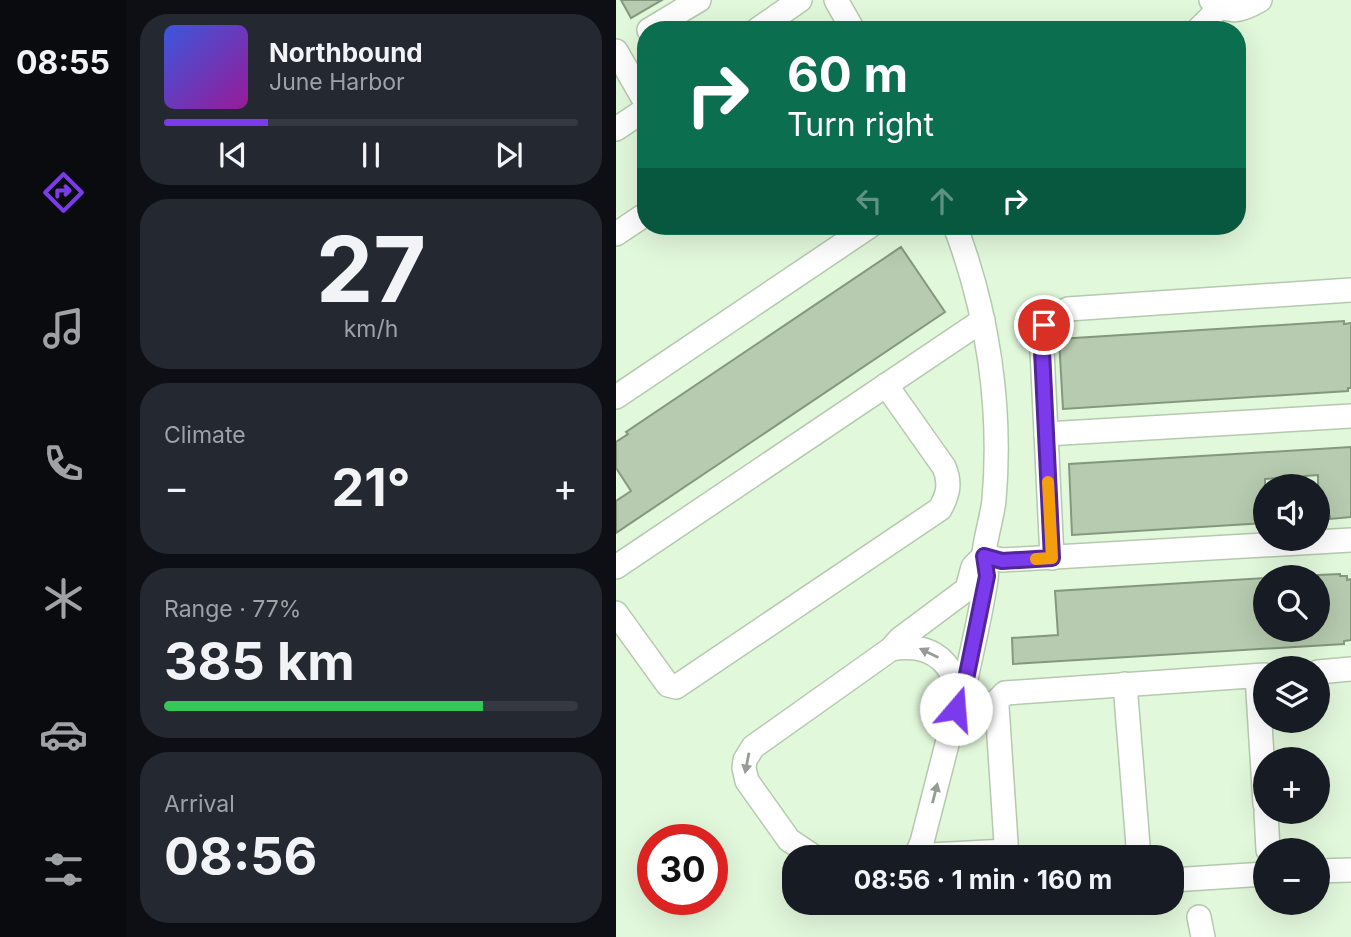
<!DOCTYPE html>
<meta charset="utf-8">
<style>
:root{--surface:#171b24;--page:#242831;--text:#f1f3f6;--muted:#9ea1a6;--line:#363941;--accent:#7c3aed}
body{margin:0;font-family:Inter,sans-serif;background:var(--page);color:var(--text);height:100vh;display:flex;flex-direction:column;font-size:26px;white-space:nowrap}
*{box-sizing:border-box;margin:0}
p{font-size:23px;color:var(--muted)}
.icon{flex:none;width:38px;height:38px;fill:none;stroke:currentColor;stroke-width:2;stroke-linecap:round;stroke-linejoin:round}
.map{position:relative;flex:1;overflow:hidden}
.details{display:flex;flex-direction:column;gap:14px;padding:14px;background:#0d0f14;width:490px}
.details>*{flex:none}
.hud{position:absolute;left:21px;top:21px;width:609px;height:214px;border-radius:28px;box-shadow:0 7px 28px #0002;background:#0b6e4f;color:#fff;overflow:hidden}
.buttons{position:absolute;left:637px;top:474px;display:grid;gap:14px}
.buttons a{display:grid;place-items:center;width:77px;height:77px;border-radius:50%;background:var(--surface);box-shadow:0 7px 28px #0002;font-size:35px}
.speed{position:absolute;left:21px;top:824px;display:flex;gap:14px;font-size:35px;font-weight:700;text-align:center}
.speed>*{display:grid;place-content:center;width:91px;height:91px;border-radius:50%;background:var(--surface);box-shadow:0 7px 28px #0002;line-height:1}
.speed .limit{border:10px solid #d22;background:#fff;color:#111}
.pin{position:absolute;display:grid;place-items:center;width:60px;height:60px;color:#fff;margin:-30px;border:4px solid #fff;border-radius:50%;box-shadow:0 2px 7px #0007}
.me{position:absolute;width:77px;margin:-38px;rotate:18deg;stroke-linejoin:round;filter:drop-shadow(0 0 5px #0008)}
.turn{display:flex;align-items:center;gap:24px;height:147px;padding:0 35px;font-size:32px}
.turn .icon{width:91px;height:91px;stroke-width:2.5}
.turn b{display:block;font-size:49px;line-height:60px}
.lanes{display:flex;align-items:center;height:66px;padding:0 35px;background:#0003;justify-content:center;gap:35px;direction:ltr}
.lanes .off{opacity:.35}
.big{font-size:52px;font-weight:700;line-height:1.1}
.details .card{flex:1;display:flex;flex-direction:column;justify-content:center;gap:10px;min-width:0;padding:0 24px;border-radius:28px;background:var(--page)}
.details .dial{align-items:center;gap:0}
.dial b{font-size:91px;line-height:1}
.song{display:flex;align-items:center;gap:21px}
.cover{width:84px;height:84px;border-radius:10px;background:linear-gradient(135deg,hsl(230 70% 55%),hsl(300 70% 35%))}
.played{height:7px;border-radius:4px;background:linear-gradient(90deg,var(--accent) 25%,var(--line) 25%)}
.keys{display:flex;justify-content:space-around;direction:ltr}
.heat{display:flex;justify-content:space-between;align-items:center;font-size:38px;direction:ltr}
.charge{height:10px;border-radius:5px;background:linear-gradient(90deg,#34c759 77%,var(--line) 0)}
.trip{position:absolute;left:166px;top:845px;width:402px;height:70px;border-radius:28px;background:var(--surface);box-shadow:0 7px 28px #0002;font-weight:700;line-height:70px;text-align:center}
main{display:flex;flex:1;min-height:0}
.tab-bar{display:flex;flex-direction:column;width:126px;justify-content:space-around;align-items:center;background:#090b0e;color:var(--muted)}
.tab-bar .icon{width:49px;height:49px}
.tab-bar .selected{color:var(--accent)}
.tab-bar b{font-size:32px;color:var(--text)}
.map>svg:first-child{display:block}
.building{fill:#b6cbaf;stroke:#84987e;stroke-width:2}
.lines{fill:none;stroke-linecap:round;stroke-linejoin:round}
.minor-casing{stroke:#b5c9ae;stroke-width:26}
.minor{stroke:#fff;stroke-width:23}
.oneway{fill:#979b96}
.route-casing{stroke:#51269a;stroke-width:18}
.route{stroke:#7c3aed;stroke-width:12}
.slow{stroke:#f59e0b;stroke-width:12}
</style>
<main>
<nav class="tab-bar">
<b>08:55</b>
<svg class="icon selected" aria-label="directions" viewBox="0 0 24 24"><path d="M12 3l9 9-9 9-9-9zM9 14v-3h6M13 9l2 2-2 2"/></svg>
<svg class="icon" aria-label="music" viewBox="0 0 24 24"><path d="M9 18V5l10-2v13"/><circle cx="6" cy="18" r="3"/><circle cx="16" cy="16" r="3"/></svg>
<svg class="icon" aria-label="phone" viewBox="0 0 24 24"><path d="M5 4h4l2 5-3 2q2 4 5 5l2-3 5 2v4C11 20 4 13 5 4z"/></svg>
<svg class="icon" aria-label="climate" viewBox="0 0 24 24"><path d="M12 3v18M4 7l16 10M4 17L20 7"/></svg>
<svg class="icon" aria-label="car" viewBox="0 0 24 24"><path d="M5 17H2v-5l4-1 3-4h7l3 4 3 1v5h-3M9 17h6M6 11h13"/><circle cx="7" cy="17" r="2"/><circle cx="17" cy="17" r="2"/></svg>
<svg class="icon" aria-label="filters" viewBox="0 0 24 24"><path d="M4 7h16M4 17h16"/><circle cx="9" cy="7" r="2"/><circle cx="15" cy="17" r="2"/></svg>
</nav>
<section class="details">
<div class="card">
<div class="song"><i class="cover"></i><div><b>Northbound</b><p>June Harbor</p></div></div>
<div class="played"></div>
<div class="keys"><svg class="icon" aria-label="previous" viewBox="0 0 24 24"><path d="M18 5L8 12l10 7zM5 5v14"/></svg><svg class="icon" aria-label="pause" viewBox="0 0 24 24"><path d="M8 5v14M16 5v14"/></svg><svg class="icon" aria-label="next" viewBox="0 0 24 24"><path d="M6 5l10 7-10 7zM19 5v14"/></svg></div>
</div>
<div class="card dial"><b>27</b><p>km/h</p></div>
<div class="card"><p>Climate</p>
<div class="heat"><a>−</a><b class="big">21°</b><a>+</a></div>
</div>
<div class="card"><p>Range · 77%</p><b class="big">385 km</b><div class="charge"></div></div>
<div class="card"><p>Arrival</p><b class="big">08:56</b></div>
</section>
<div class="map">
<svg width="735" height="937" viewBox="0 0 735 937">
<rect width="100%" height="100%" fill="#e2f8db"/>
<!-- building -->
<g class="building">
<path d="M5,0h41l-31,18z"/>
<path d="M285,247l44,65 -329,221v-32l15,-10 -15,-23v-26l12,-8 -2,-2z"/>
<path d="M728,321v3l7,-1v65h-3v3l-285,18 -4,-70z"/>
<path d="M735,447v70l-21,2v-3h-12v-41l-53,4v44l-193,12 -3,-71z"/>
<path d="M724,574v2h7v4l4,-1v61l-7,1v3l-331,20 -1,-26 46,-3 -3,-44 210,-13v52h53v-55z"/>
</g>
<g class="lines">
<defs>
<g id="minor">
<path d="M220,0l17,30"/>
<path d="M595,0c18,15 30,11 49,0"/>
<path d="M33,30l50,-30"/>
<path d="M141,30l43,-30"/>
<path d="M582,30l12,-12 9,-12"/>
<path d="M0,51l30,52"/>
<path d="M0,129l30,-20"/>
<path d="M339,226c33,86 47,182 39,274 -2,18 -8,35 -10,53 -1,9 4,17 2,26 -5,35 -14,70 -21,105l-8,11"/>
<path d="M0,234l30,-20"/>
<path d="M0,397l254,-171"/>
<path d="M430,434l305,-18"/>
<path d="M368,556l18,4 349,-20"/>
<path d="M436,558l-11,-228c7,-11 15,-16 27,-21l283,-19"/>
<path d="M0,567l367,-247"/>
<path d="M0,613l52,72 8,2 264,-178c8,-14 11,-26 4,-42l-58,-82"/>
<path d="M275,649l9,-10 67,-50 6,-22 11,-11"/>
<path d="M702,672l33,-3"/>
<path d="M641,676l8,128"/>
<path d="M509,684l14,174"/>
<path d="M650,812l2,38"/>
<path d="M304,850l10,5 76,-4"/>
<path d="M200,858l-27,-18 -42,-59 -3,-13 1,-8 8,-13 138,-98c43,-8 70,17 65,60l-34,133 -7,16"/>
<path d="M391,858l-10,-152v-5l8,-8 260,-18"/>
<path d="M702,871l33,-1"/>
<path d="M556,880l93,-6"/>
<path d="M583,917l4,20"/>
</g>
</defs>
<!-- minor casing -->
<use href="#minor" class="minor-casing"/>
<!-- minor -->
<use href="#minor" class="minor"/>
</g>
<!-- one-way arrows -->
<defs><path id="oneway-solid" d="M-6-.8H1V-3.2L6.5 0L1 3.2V.8H-6Z" transform="scale(1.75)"/></defs>
<g class="oneway">
<use href="#oneway-solid" transform="translate(313 653) rotate(-154)"/>
<use href="#oneway-solid" transform="translate(131 763) rotate(101)"/>
<use href="#oneway-solid" transform="translate(319 793) rotate(-76)"/>
</g>
<g class="lines">
<defs>
<path id="route" d="M340,709l1,-14 8,-11 22,-108 -3,-20 18,5 50,-3 -11,-228 3,-5"/>
</defs>
<!-- route casing -->
<use href="#route" class="route-casing"/>
<!-- route -->
<use href="#route" class="route"/>
<!-- slow -->
<path class="slow" d="M420,559l16,-1 -4,-76"/>
</g>
</svg>
<div class="buttons">
<a><svg class="icon" aria-label="sound" viewBox="0 0 24 24"><path d="M4 9h4l5-4v14l-5-4H4zM17 9q2 3 0 6"/></svg></a>
<a><svg class="icon" aria-label="search" viewBox="0 0 24 24"><circle cx="10" cy="10" r="6"/><path d="M15 15l6 6"/></svg></a>
<a><svg class="icon" aria-label="layers" viewBox="0 0 24 24"><path d="M12 4l9 5-9 5-9-5zM3 14l9 5 9-5"/></svg></a>
<a>+</a>
<a>−</a>
</div>
<div class="speed"><div class="limit">30</div></div>
<div class="pin" style="left:428px;top:325px;background:#d93025"><svg class="icon" aria-label="arrive" viewBox="0 0 24 24"><path d="M6 21V4h12l-3 4 3 4H6"/></svg></div>
<svg class="me" style="left:340px;top:709px" viewBox="-20 -20 40 40"><circle r="19" fill="#fff"/><path d="M0-13L10 11 0 6-10 11z" fill="#7c3aed"/></svg>
<div class="trip">08:56 · 1 min · 160 m</div>
<div class="hud">
<div class="turn"><svg class="icon" aria-label="right" viewBox="0 0 24 24"><path d="M7 20v-9h11M14 6l5 5-5 5"/></svg><div><b>60 m</b>Turn right</div></div>
<div class="lanes"><svg class="icon off" aria-label="left" viewBox="0 0 24 24"><path d="M17 20v-9H6M10 6l-5 5 5 5"/></svg><svg class="icon off" aria-label="ahead" viewBox="0 0 24 24"><path d="M12 20V5M6 11l6-6 6 6"/></svg><svg class="icon" aria-label="right" viewBox="0 0 24 24"><path d="M7 20v-9h11M14 6l5 5-5 5"/></svg></div>
</div>
</div>
</main>
